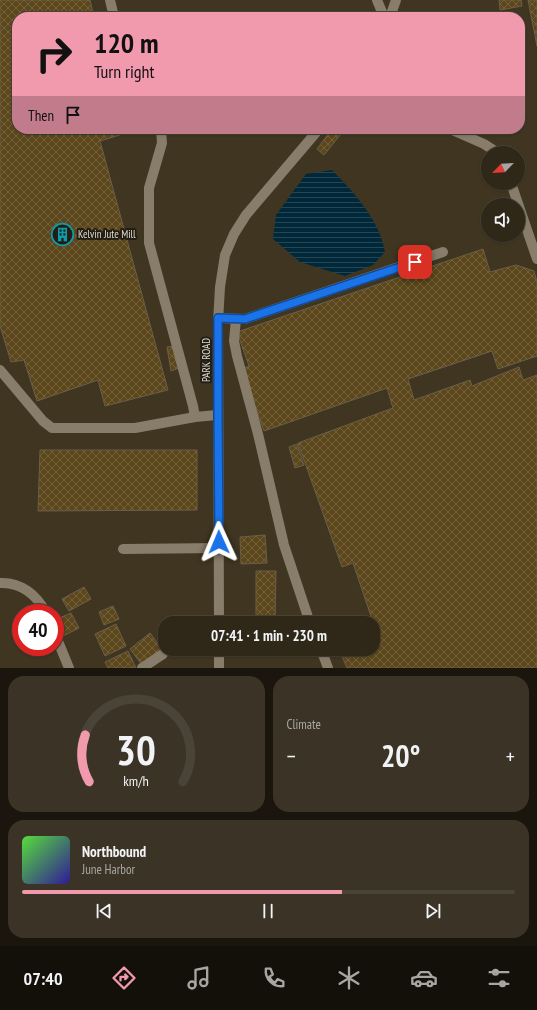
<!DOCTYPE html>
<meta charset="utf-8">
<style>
:root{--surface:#2f2819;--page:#3b3426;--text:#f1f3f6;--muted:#a7a6a2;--line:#4a4438;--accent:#f29aad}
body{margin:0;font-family:"PT Sans Narrow",sans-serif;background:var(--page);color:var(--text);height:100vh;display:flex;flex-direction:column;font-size:15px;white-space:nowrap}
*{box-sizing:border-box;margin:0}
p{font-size:13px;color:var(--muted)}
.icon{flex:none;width:22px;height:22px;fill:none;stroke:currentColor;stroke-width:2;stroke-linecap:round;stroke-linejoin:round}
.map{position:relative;height:668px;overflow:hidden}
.drawer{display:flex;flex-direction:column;gap:8px;padding:8px;background:#1a160e;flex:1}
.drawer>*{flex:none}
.top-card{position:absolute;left:12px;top:12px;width:513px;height:122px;border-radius:16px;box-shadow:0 1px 3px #0004,0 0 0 1px var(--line);background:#f29aad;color:#111;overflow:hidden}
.needle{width:26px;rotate:245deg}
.controls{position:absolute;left:481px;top:146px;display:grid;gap:8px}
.controls a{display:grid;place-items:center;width:44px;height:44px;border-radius:50%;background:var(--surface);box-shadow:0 1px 3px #0004,0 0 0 1px var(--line);font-size:20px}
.speed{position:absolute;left:12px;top:604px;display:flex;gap:8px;font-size:20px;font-weight:700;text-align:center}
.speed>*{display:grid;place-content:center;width:52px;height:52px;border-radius:50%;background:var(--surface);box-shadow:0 1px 3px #0004,0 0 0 1px var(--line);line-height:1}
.speed .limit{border:6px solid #d22;background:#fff;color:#111}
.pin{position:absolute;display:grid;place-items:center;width:34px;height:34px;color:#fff;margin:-17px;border-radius:8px;box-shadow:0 2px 6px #0006}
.me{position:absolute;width:44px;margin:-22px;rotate:359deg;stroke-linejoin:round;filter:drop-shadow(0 0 3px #0008)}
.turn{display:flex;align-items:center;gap:14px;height:84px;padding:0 16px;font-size:18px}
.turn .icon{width:52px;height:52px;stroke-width:2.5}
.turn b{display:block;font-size:28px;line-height:34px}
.then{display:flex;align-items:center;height:38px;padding:0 16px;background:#0003;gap:8px;font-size:15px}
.big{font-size:30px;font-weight:600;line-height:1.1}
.drawer .card{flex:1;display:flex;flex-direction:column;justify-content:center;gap:6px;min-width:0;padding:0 14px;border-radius:16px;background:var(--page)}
.drawer .dial{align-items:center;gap:0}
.dial svg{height:104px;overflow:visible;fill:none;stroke:var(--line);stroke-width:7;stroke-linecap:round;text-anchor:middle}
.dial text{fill:var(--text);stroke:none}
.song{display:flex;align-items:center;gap:12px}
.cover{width:48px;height:48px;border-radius:6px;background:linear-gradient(135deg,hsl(110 70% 55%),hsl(250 70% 35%))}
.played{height:4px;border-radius:2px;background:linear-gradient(90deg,var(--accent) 65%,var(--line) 65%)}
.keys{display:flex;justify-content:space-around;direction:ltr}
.heat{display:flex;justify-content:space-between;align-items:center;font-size:22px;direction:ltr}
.drawer .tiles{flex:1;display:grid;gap:8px;grid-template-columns:1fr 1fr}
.card:last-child{grid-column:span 2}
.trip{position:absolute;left:158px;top:616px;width:222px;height:40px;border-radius:16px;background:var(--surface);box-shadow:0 1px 3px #0004,0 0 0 1px var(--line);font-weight:600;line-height:40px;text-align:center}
.menu{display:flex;height:64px;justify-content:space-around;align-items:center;background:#13100a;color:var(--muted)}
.menu .icon{width:28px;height:28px}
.menu .active{color:var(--accent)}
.menu b{font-size:18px;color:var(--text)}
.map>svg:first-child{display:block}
.water{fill:url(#water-rules)}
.building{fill:url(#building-cross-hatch);stroke:#6a5f49}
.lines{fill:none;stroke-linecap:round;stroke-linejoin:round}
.minor{stroke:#887c6a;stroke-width:10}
.route-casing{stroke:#114b97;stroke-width:10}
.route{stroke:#1a73e8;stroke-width:7}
.labels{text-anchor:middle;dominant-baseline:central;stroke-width:4;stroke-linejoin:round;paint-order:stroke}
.poi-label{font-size:11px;fill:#dfd8cc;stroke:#221e15;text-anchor:start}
.street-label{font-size:11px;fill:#dfd8cc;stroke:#221e15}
</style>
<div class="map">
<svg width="537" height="668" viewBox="0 0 537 668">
<defs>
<pattern id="water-rules" width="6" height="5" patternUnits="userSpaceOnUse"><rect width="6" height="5" fill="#002838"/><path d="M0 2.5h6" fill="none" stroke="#254654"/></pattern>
<pattern id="building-cross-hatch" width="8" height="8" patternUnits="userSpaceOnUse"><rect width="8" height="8" fill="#5b471b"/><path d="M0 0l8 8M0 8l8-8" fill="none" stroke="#72613b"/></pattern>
</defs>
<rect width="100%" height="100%" fill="#3f3521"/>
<!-- water -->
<path class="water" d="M332,170c23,24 47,49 53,82l-12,13 -28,11 -45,-14 -27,-23 3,-24 30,-41z"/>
<!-- building -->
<g class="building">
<path d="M0,0h90l4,17h-77v112h116v2l-33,10 68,249 -63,16 -7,-26 -61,21 -13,-41 -13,2 -11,-36z"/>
<path d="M499,0h22l1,6 -22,4z"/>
<path d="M528,0h9v46z"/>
<path d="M332,129h13l-21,26 -7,-6z"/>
<path d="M483,249l7,23 26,-7 18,6 3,11v74l-39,13 -6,-18 -84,28 6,21 56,-20 2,6 47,-19 4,13 14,-5v293h-190l-8,-19h34v-24h1l-21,-62 -11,4 -44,-124 95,-35 -6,-20 -123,43 -22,-62 7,-3 -12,-34z"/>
<path d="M174,346l5,22 -8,3 -4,-24z"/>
<path d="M297,444l7,21 -9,3 -6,-21z"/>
<path d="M40,450h157v60l-159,1z"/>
<path d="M265,535l2,28 -26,1 -1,-27z"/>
<path d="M256,571h20l-1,52h-19z"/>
<path d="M84,587l7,12 -22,12 -7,-12z"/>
<path d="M113,606l6,13 -15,6 -5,-13z"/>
<path d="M71,613l8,15 -16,8 -8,-16z"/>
<path d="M116,624l10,22 -21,10 -10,-22z"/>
<path d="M150,633l12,16 -20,16 -12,-16z"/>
<path d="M128,651l8,17h-28l-3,-6z"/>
</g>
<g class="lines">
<!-- minor -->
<g class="minor">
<path d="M110,0l4,17"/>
<path d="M377,0l7,17"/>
<path d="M390,17l6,-17"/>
<path d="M161,129l1,14 -13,45v55l44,163 2,11"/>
<path d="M450,129l34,15 14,9"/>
<path d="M511,183l26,76"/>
<path d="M218,318l27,1 198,-67"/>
<path d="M236,319l-2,22 3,15 21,78 26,111 26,78"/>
<path d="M0,370l43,51 9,7h83l60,-11 22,-2"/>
<path d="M123,549l96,-1"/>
<path d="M0,583c21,-1 37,12 46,30"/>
<path d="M219,623l-1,-301 2,-35 5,-32 9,-21 12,-19 73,-86"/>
<path d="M55,634l14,34"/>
<path d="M321,649l7,19"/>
<path d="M142,668l21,-14"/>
<path d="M219,668v-19"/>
</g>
</g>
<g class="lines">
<defs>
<path id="route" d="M219,542l-1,-127v-97l27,1 170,-57"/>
</defs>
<!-- route casing -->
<use href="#route" class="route-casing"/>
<!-- route -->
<use href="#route" class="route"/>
</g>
<!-- icons -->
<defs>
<symbol id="building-ring" viewBox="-11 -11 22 22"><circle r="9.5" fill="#221e15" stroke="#0f9aa8" stroke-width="1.5"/><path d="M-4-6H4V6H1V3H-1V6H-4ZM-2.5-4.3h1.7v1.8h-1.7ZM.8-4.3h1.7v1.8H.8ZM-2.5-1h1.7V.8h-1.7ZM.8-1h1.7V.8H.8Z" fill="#0f9aa8"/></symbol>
</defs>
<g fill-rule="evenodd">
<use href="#building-ring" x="50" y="222" width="25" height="25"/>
</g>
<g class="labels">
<!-- poi labels -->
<g class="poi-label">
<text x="78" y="234">Kelvin Jute Mill</text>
</g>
<!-- street labels -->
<g class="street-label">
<text transform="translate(206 360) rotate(-90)">PARK ROAD</text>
</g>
</g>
</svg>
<div class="controls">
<a><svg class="needle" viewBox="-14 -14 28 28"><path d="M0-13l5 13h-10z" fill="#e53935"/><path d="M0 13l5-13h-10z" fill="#a7a6a2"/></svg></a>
<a><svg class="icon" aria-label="sound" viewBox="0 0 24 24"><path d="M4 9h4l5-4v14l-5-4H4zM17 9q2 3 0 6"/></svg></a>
</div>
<div class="speed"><div class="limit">40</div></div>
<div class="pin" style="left:415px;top:262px;background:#d93025"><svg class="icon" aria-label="arrive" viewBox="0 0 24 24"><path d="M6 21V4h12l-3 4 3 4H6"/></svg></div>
<svg class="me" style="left:219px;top:542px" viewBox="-20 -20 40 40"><path d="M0-17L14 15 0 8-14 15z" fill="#1a73e8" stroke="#fff" stroke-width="4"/></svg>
<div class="trip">07:41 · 1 min · 230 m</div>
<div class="top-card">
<div class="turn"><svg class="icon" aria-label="right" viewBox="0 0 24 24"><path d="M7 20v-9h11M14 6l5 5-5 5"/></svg><div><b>120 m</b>Turn right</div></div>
<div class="then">Then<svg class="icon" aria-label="arrive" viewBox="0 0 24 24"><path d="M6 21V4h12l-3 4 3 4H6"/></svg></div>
</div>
</div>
<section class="drawer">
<div class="tiles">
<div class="card dial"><svg viewBox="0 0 100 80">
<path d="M14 69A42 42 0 1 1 86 69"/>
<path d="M14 69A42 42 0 0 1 11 33" stroke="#f29aad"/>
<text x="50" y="56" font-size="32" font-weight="700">30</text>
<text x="50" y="72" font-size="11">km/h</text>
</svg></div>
<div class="card"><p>Climate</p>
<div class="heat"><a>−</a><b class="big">20°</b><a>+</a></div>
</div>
<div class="card">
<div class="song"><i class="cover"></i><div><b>Northbound</b><p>June Harbor</p></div></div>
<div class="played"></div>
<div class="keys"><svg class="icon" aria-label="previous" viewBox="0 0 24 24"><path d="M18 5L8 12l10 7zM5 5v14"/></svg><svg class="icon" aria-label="pause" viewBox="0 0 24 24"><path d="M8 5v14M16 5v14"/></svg><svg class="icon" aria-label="next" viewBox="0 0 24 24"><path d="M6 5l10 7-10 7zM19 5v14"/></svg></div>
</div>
</div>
</section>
<nav class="menu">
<b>07:40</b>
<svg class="icon active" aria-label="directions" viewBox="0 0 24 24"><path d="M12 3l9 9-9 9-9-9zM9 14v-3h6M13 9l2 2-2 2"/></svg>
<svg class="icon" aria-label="music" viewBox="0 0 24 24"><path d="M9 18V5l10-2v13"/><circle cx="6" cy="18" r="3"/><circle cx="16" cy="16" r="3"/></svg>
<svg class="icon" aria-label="phone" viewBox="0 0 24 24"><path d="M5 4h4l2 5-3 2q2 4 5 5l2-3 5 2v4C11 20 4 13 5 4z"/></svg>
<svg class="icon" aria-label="climate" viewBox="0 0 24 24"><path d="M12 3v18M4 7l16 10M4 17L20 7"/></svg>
<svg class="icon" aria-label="car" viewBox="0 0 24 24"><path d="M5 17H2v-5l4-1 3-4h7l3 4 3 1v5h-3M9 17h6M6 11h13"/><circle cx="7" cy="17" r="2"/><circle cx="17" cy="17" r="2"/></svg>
<svg class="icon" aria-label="filters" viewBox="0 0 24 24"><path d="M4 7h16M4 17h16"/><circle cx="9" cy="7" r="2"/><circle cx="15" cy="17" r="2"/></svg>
</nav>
